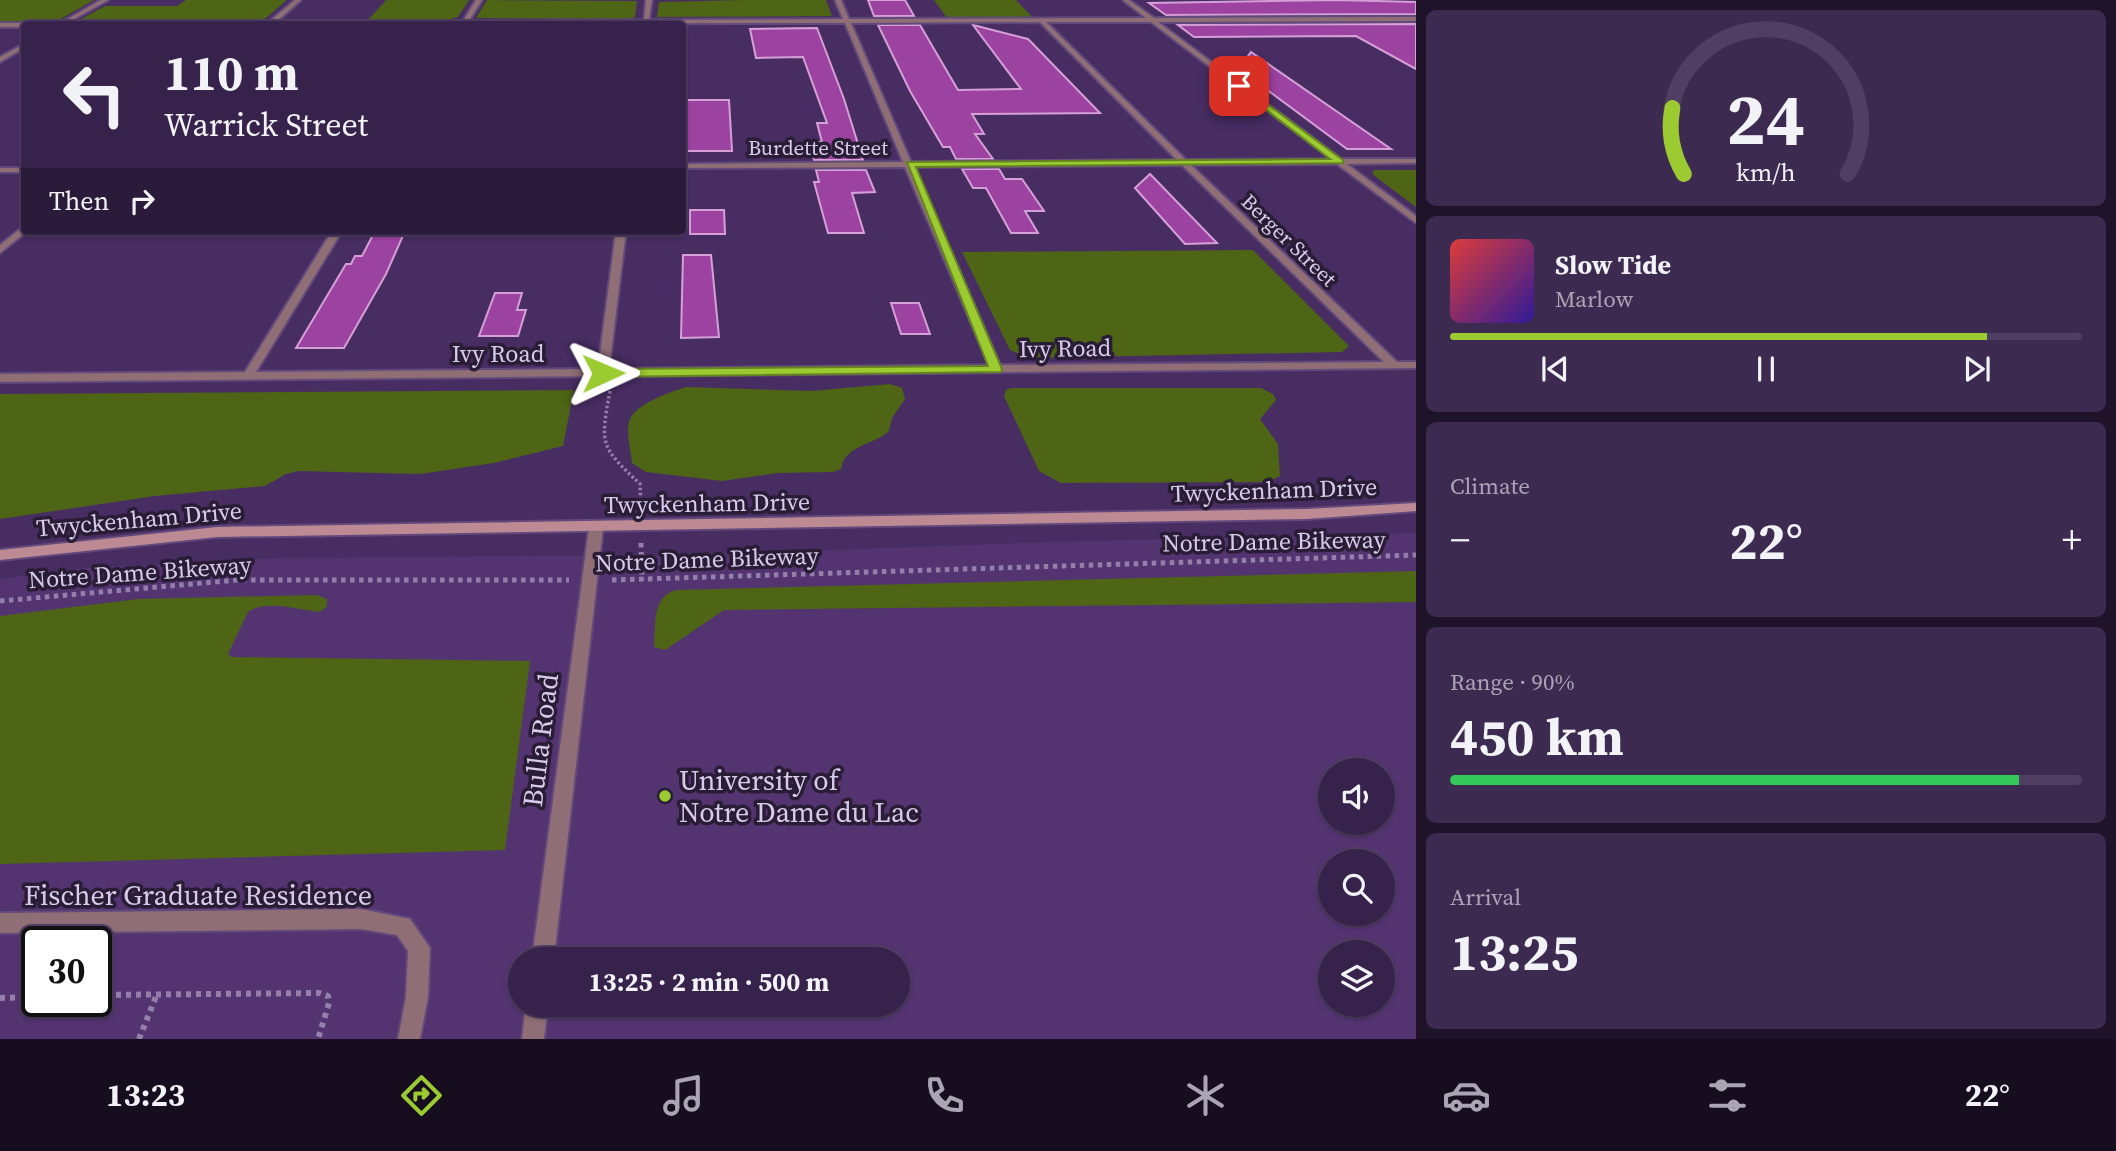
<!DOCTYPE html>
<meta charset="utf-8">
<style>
:root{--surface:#36224a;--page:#3d2a51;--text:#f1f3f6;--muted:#aaa4b5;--line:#503f62;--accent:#9cca31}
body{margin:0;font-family:"Source Serif 4",serif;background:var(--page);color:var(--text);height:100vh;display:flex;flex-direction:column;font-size:26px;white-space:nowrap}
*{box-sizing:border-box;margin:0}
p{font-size:23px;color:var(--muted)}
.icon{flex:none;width:38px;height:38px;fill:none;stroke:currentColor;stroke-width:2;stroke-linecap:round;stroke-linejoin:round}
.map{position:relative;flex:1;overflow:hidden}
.panel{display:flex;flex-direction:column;gap:10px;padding:10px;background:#1e1329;width:700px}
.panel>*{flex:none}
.top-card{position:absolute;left:21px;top:21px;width:665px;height:214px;border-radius:7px;box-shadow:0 2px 5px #0004,0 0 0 2px var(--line);background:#36224a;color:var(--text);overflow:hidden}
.buttons{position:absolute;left:1318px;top:758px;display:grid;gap:14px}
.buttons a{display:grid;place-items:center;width:77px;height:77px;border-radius:50%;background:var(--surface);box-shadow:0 2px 5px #0004,0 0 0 2px var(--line);font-size:35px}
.speed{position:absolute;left:21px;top:926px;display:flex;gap:14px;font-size:35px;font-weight:700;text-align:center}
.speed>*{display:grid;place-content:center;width:91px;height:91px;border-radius:50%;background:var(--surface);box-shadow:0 2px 5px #0004,0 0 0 2px var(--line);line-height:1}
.speed .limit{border:4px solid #111;border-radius:10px;background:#fff;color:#111}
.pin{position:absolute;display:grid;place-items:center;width:60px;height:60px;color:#fff;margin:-30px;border-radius:14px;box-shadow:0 4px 10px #0006}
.me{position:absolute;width:77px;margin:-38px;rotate:89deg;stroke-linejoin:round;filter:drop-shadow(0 0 5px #0008)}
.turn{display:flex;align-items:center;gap:24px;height:147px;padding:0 28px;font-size:32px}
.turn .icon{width:91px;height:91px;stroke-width:2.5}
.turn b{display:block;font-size:49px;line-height:60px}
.then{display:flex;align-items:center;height:66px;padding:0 28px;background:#0003;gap:14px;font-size:26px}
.big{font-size:52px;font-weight:700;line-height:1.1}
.panel .widget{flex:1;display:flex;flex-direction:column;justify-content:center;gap:10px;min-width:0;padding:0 24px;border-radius:10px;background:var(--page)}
.panel .dial{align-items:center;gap:0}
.dial svg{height:182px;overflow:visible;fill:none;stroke:var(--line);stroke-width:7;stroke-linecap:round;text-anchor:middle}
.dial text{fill:var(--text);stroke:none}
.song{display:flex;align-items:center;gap:21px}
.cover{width:84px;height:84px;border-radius:10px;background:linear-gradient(135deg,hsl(0 70% 55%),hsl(250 70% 35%))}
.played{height:7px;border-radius:4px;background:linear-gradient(90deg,var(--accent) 85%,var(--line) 85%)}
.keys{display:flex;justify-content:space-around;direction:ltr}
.heat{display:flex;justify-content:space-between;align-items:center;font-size:38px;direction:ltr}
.charge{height:10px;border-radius:5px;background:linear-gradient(90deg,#34c759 90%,var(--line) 0)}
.trip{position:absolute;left:508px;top:947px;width:402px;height:70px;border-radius:35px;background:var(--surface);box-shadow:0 2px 5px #0004,0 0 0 2px var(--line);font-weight:700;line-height:70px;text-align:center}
.tab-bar{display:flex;height:112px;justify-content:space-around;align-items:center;background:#160e1e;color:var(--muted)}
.tab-bar .icon{width:49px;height:49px}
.tab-bar .current{color:var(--accent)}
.tab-bar b{font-size:32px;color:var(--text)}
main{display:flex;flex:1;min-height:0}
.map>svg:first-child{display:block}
.built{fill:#533471;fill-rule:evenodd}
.green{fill:#4d6515}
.building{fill:#9c42a1;stroke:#d5a0d6;stroke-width:2}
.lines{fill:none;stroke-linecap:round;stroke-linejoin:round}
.lane-casing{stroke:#62497b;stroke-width:4}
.street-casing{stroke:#62497b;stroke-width:4}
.secondary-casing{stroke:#62497b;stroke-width:4}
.path-far2{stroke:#947faa;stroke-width:3.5;stroke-dasharray:2.5 2.5;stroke-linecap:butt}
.path-far1{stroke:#947faa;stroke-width:5;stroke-dasharray:4.5 4.5;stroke-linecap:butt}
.path{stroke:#947faa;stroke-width:6;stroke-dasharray:5 5;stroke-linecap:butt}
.lane{fill:#8f6f75;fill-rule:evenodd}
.street{fill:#8f6f75;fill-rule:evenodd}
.secondary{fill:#bd8a94;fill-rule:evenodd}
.route{fill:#9cca31;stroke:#658320;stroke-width:2}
.poi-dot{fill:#9cca31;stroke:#291d35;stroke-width:2.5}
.labels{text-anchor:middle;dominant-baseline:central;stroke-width:7;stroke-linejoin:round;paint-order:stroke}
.far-street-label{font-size:21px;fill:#d8caeb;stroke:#291d35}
.street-label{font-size:24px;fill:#d8caeb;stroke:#291d35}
.near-street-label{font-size:28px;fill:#d8caeb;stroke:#291d35}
.near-poi-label{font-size:28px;fill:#d8caeb;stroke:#291d35;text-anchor:start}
</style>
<main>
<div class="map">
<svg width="1416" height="1039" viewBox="0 0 1416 1039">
<rect width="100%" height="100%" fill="#482d63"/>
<!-- built -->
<path class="built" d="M1416,533v506h-1416v-460l87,-11 194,-10 416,-3 356,-13zM1330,770h52v52h-52zM1330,861h52v53h-52zM37,942h59v59h-59zM1330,952h52v52h-52zM520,959h378v45h-378z"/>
<!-- green -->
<g class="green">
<path d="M0,0h94l-35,20 -59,3z"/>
<path d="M186,0h101l-21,18 -11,3 -174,-2 24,-13h72z"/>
<path d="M386,0h83l-11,17 -11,3h-79z"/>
<path d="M487,0l150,1 -2,16 -7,2 -152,-1z"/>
<path d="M742,0h84l6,16 -175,1 2,-15z"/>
<path d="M934,0h82l17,18h-86z"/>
<path d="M1374,170h42v37l-44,-33z"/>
<path d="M1253,250l96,96 -7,6 -314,6 -18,-8 -48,-98z"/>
<path d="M890,384l12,4 3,11 -13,19 -3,13c-15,14 -44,14 -48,38l-8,3 -55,1 -56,8 -76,-9 -14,-9c-1,-12 -6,-30 -3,-41 4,-18 42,-30 57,-35l126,4z"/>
<path d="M1011,388h250l12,6 3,6 -16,19 18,25 2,32 -12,6 -207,1 -22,-12 -35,-75 2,-6z"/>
<path d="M574,390l-11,56 -69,17 -74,11 -122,-3 -12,3 -21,12 -110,10 -155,23v-125z"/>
<path d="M1416,571v31l-692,8 -59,40 -11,-3c2,-22 -3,-50 22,-57z"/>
<path d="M317,595l10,4v7l-7,6c-21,-2 -54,-13 -72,0l-20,42 4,3 298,4 -25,189 -505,14v-248l138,-17z"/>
</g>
<!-- building -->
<g class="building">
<path d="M868,0h37l9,16h-40z"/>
<path d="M1337,0l79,2v12l-250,1 -17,-12z"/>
<path d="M1416,24v45l-60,-33 -162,1 -16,-12z"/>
<path d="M878,25h42l38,65 63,-1 -48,-64 55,14 72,74 -128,1 12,20h-9l18,25h-37l-6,-12h-7l-33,-56z"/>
<path d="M817,28l27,71 19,61h-49l-4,-18h12l-5,-19h10l-24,-66 -47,1 -6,-29z"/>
<path d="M1251,52l140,97h-44l-108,-80z"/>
<path d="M682,100h47l3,51h-50z"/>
<path d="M962,169h37l6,10h17l22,32h-19l13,22h-27l-25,-45h-13z"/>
<path d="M816,170h50l9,22 -23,1 12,40h-36l-14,-51h5z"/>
<path d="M1150,174l67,69 -32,1 -50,-56z"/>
<path d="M690,210h34l1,24h-35z"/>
<path d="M375,231h30l-19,43 -42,74h-48l50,-84h5l4,-8h7z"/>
<path d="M683,255h28l8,82 -38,1z"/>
<path d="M495,293h27l-5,17h9l-8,26h-39z"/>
<path d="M891,303h28l11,31h-29z"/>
</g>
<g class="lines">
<defs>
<path id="lane" d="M361,909l49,10 20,29 -2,49 -8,42h-22l8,-42 2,-46 -11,-16 -36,-6 -361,4v-20z"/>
<g id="street">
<path d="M101,0h7l-43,24h-6z"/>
<path d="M295,0h6l-25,22 187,-1 13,-21h6l-13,21 175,-1 2,-20h6l-3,20 194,-1 -8,-19h6l8,19 297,-1 -23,-18h6l25,18 262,-1v4l-258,1 183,137h75v4l-69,1 69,52v7l-79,-59 -146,1 206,197h19v6l-1416,14v-8l245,-2 87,-141h10l-86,141 342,-3 18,-138h10l-17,138 380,-4 -84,-198 -223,1v-4l221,-2 -58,-139 -733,1 157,-2zM1040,22l137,138 -266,2 -60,-139zM1046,22h105l180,137 -145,1zM1182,165l202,197 -384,3 -86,-198z"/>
<path d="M0,23h24l3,1 -3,3h-24z"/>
<path d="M24,44v4l-24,14v-5z"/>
<rect x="0" y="168" width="24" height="4"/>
<path d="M24,226v5h3l-27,22v-8z"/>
<path d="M596,523l7,5 -49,431h-22l57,-431z"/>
<path d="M526,1004h22l-4,35h-22z"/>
</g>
<path id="secondary" d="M1416,503v8l-109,8 -1090,18 -217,23v-10l217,-23 1090,-18z"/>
</defs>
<!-- lane casing -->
<use href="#lane" class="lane-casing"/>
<!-- street casing -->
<use href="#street" class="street-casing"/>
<!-- secondary casing -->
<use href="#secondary" class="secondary-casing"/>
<!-- path-far2 -->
<path class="path-far2" d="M610,391c-10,54 -10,55 30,93l1,22"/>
<!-- path-far1 -->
<g class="path-far1">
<path d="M641,543l1,37"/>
<path d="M612,580l804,-25"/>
<path d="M0,601l237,-21h332"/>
</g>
<!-- path -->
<g class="path">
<path d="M96,995l223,-2 9,3 1,7 -11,36"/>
<path d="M0,998l37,-1"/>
<path d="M139,1039l18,-45"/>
</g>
<!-- lane -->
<use href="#lane" class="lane"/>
<!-- street -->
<use href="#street" class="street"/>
<!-- secondary -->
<use href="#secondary" class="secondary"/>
</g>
<!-- route -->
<path class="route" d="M1239,83l104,77v3l-427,4 86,202 -1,3 -398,5 -6,-4 6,-4 385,-3 -81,-204 423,-3 -94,-72z"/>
<!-- markers -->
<circle class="poi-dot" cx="665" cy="796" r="7"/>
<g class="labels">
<!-- far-street labels -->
<g class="far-street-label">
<text x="818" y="147">Burdette Street</text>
<text transform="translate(1289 240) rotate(44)">Berger Street</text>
</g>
<!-- street labels -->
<g class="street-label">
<text transform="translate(1065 348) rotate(-1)">Ivy Road</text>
<text x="498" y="353">Ivy Road</text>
<text transform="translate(1274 490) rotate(-2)">Twyckenham Drive</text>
<text transform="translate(707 503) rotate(-1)">Twyckenham Drive</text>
<text transform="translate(139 519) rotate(-5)">Twyckenham Drive</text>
<text transform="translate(1274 541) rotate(-1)">Notre Dame Bikeway</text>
<text transform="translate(707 559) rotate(-2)">Notre Dame Bikeway</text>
<text transform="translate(140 572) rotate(-4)">Notre Dame Bikeway</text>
</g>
<!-- near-street labels -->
<g class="near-street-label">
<text transform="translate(540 740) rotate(-83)">Bulla Road</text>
<text x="198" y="895">Fischer Graduate Residence</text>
</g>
<!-- near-poi labels -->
<g class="near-poi-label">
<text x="679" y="780">University of<tspan x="679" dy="32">Notre Dame du Lac</tspan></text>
</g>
</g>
</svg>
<div class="buttons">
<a><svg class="icon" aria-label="sound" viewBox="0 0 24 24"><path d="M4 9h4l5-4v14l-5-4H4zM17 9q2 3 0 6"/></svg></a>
<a><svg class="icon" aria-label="search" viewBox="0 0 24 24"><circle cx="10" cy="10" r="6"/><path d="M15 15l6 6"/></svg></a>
<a><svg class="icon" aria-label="layers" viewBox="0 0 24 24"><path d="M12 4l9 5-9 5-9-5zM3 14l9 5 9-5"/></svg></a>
</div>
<div class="speed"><div class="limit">30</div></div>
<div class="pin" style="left:1239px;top:86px;background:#d93025"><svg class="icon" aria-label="arrive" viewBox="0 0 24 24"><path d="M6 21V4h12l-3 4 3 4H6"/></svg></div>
<svg class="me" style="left:603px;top:373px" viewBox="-20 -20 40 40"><path d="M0-17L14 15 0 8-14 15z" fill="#9cca31" stroke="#fff" stroke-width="4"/></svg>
<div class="trip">13:25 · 2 min · 500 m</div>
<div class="top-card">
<div class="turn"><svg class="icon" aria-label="left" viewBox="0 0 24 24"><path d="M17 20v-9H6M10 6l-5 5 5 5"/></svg><div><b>110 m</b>Warrick Street</div></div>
<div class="then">Then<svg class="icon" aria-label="right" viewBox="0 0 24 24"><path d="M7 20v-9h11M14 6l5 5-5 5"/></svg></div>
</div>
</div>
<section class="panel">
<div class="widget dial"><svg viewBox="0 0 100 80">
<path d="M14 69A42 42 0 1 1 86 69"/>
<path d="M14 69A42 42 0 0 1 9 40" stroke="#9cca31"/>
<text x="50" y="56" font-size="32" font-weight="700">24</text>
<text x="50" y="72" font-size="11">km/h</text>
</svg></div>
<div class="widget">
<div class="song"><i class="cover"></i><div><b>Slow Tide</b><p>Marlow</p></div></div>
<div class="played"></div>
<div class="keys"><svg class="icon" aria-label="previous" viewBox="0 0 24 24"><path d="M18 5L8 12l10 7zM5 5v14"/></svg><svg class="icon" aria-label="pause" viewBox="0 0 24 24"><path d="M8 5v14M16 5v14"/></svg><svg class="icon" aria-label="next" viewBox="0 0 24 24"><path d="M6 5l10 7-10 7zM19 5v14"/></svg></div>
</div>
<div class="widget"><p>Climate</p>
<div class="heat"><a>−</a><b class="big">22°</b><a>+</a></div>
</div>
<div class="widget"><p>Range · 90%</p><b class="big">450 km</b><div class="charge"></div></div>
<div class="widget"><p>Arrival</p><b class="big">13:25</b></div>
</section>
</main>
<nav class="tab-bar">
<b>13:23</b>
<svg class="icon current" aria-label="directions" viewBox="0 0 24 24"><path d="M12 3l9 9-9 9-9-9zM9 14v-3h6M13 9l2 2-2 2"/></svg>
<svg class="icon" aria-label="music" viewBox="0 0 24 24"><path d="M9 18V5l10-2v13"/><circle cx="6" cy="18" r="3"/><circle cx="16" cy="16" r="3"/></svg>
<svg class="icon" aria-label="phone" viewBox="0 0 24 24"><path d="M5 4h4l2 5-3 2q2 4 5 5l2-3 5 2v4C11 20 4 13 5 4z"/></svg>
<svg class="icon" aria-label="climate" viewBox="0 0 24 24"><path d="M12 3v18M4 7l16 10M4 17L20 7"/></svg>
<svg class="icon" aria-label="car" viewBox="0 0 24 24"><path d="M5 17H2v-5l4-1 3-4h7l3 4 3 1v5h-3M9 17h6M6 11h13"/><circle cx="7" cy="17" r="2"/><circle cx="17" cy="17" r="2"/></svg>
<svg class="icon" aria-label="filters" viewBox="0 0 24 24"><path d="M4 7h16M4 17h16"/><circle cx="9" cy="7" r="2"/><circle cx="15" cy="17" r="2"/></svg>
<b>22°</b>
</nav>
